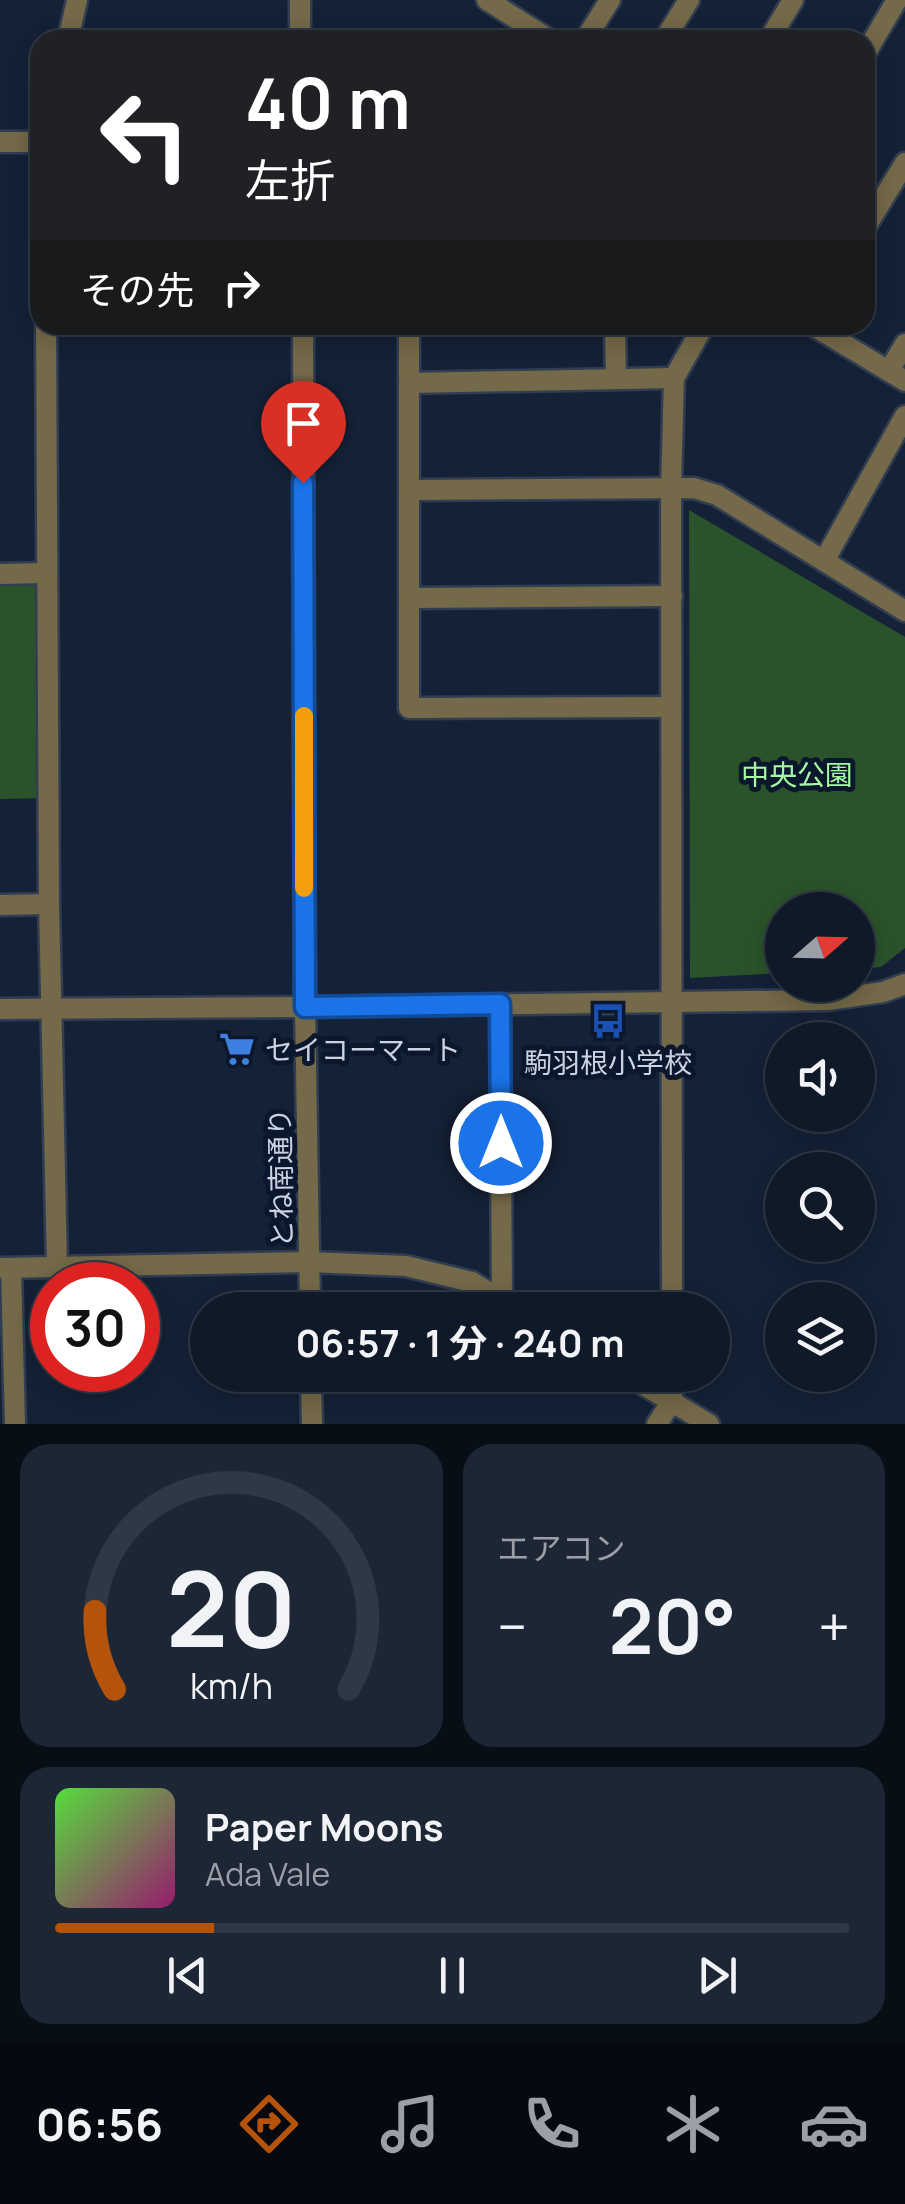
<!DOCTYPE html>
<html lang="ja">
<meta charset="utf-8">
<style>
:root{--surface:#0f1928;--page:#1d2634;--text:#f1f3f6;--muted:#9ba0a8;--line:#2f3845;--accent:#b45309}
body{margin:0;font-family:Manrope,"Noto Sans JP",sans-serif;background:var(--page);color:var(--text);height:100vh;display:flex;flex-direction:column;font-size:38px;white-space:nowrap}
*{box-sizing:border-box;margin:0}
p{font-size:32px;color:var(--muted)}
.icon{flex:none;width:55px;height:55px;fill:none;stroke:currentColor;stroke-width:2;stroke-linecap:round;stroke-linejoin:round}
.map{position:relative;height:1424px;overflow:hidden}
.side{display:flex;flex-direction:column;gap:20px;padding:20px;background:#080e16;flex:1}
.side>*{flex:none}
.top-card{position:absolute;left:30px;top:30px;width:845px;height:305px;border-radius:30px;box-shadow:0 5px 25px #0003,0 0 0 2px var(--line);background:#202124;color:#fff;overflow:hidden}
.needle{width:65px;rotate:70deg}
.fabs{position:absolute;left:765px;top:892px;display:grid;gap:20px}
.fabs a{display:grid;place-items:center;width:110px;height:110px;border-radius:50%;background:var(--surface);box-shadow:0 5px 25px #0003,0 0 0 2px var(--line);font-size:50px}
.speed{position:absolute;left:30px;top:1262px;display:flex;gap:20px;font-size:50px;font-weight:700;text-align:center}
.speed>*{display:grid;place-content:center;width:130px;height:130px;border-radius:50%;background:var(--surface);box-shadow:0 5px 25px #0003,0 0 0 2px var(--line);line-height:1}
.speed .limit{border:15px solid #d22;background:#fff;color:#111}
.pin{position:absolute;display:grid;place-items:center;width:85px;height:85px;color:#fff;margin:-102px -42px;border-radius:50% 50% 50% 0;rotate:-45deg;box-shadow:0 0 10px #0007}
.pin .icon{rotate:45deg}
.me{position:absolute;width:110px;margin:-55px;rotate:0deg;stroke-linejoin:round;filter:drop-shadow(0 0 8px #0008)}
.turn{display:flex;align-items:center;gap:35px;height:210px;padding:0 50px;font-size:45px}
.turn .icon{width:130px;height:130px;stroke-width:2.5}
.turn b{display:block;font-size:70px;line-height:85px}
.then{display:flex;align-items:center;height:95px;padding:0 50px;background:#0003;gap:20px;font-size:38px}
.big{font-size:75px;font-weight:700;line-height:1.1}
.side .tile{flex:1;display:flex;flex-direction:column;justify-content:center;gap:15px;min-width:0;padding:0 35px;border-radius:30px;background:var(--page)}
.side .dial{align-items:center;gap:0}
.dial svg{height:260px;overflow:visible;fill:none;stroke:var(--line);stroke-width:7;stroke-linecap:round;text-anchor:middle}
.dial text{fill:var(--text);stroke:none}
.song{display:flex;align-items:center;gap:30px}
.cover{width:120px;height:120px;border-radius:15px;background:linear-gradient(135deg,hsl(110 70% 55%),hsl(320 70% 35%))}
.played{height:10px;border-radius:5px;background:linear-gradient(90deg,var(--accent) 20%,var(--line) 20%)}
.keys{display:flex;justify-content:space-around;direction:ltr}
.heat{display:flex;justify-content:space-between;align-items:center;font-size:55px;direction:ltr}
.side .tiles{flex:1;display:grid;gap:20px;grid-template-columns:1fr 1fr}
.tile:last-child{grid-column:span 2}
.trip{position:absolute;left:190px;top:1292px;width:540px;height:100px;border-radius:50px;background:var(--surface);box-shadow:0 5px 25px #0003,0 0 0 2px var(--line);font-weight:700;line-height:100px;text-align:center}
.menu{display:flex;height:160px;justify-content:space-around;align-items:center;background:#060a10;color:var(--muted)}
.menu .icon{width:70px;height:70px}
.menu .on{color:var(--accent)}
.menu b{font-size:45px;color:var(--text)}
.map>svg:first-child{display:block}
.green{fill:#2b532b}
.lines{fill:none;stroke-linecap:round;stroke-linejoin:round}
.minor-casing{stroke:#313d51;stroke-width:25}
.tertiary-casing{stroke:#313d51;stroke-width:25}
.minor{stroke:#746948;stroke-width:20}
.tertiary{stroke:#746948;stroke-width:20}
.route-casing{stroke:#114b97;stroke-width:25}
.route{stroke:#1a73e8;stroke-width:18}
.slow{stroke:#f59e0b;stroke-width:18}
.labels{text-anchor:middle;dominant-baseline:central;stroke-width:10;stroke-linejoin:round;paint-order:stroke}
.park-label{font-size:28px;fill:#a4f9a3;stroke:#0b172c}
.poi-label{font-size:28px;fill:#cad3e1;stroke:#0b172c;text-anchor:start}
.street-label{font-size:28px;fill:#cad3e1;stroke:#0b172c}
</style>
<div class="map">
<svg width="905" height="1424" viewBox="0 0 905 1424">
<rect width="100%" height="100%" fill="#142136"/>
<!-- green -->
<g class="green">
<path d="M689,510l216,127v311l-24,19 -23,2v-59h-76v63l-92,5z"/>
<path d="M46,573l2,225 -48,1v-225z"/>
</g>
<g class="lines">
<defs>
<g id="minor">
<path d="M487,0l63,40"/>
<path d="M68,40l9,-40"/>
<path d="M585,40l25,-40"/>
<path d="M664,40l25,-40"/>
<path d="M769,40l24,-40"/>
<path d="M865,54l32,-54"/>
<path d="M0,142h40"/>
<path d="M865,228l40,-65"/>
<path d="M46,325l3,579 8,362"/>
<path d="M409,325v58l265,-5"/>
<path d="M615,325l1,53"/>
<path d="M812,325l93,56"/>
<path d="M889,371l16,-27"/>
<path d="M409,383v325l262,-1"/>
<path d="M411,490l283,-2 23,7 188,116"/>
<path d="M824,561l81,-145"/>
<path d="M0,574l46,-1"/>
<path d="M410,598l262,-2"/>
<path d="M0,905l49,-1"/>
<path d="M500,1004l2,297"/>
<path d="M0,1009l305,-2"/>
<path d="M0,1268l309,-6 97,4 66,16 45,28"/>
<path d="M11,1268l4,156"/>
<path d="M672,1310l-1,-822 3,-110 30,-53"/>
<path d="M627,1375l82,49"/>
<path d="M657,1424l15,-23v-26"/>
</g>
<g id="tertiary">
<path d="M300,0v40"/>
<path d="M303,325l2,682 5,303"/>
<path d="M305,1007l523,-7 55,-8 22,-8"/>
<path d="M311,1375l1,49"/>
</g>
</defs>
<!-- minor casing -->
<use href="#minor" class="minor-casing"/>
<!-- tertiary casing -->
<use href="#tertiary" class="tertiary-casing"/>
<!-- minor -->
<use href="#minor" class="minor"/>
<!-- tertiary -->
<use href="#tertiary" class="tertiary"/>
</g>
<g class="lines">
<defs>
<path id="route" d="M303,483l2,524 195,-3 1,139"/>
</defs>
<!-- route casing -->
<use href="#route" class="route-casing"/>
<!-- route -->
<use href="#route" class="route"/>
<!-- slow -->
<path class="slow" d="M304,716v172"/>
</g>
<!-- icons -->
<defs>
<symbol id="bus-bare" viewBox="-9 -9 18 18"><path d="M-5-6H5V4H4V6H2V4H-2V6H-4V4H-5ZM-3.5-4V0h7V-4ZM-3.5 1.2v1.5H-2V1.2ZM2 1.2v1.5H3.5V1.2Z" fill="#1a4fb4" stroke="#0b172c" stroke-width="2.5" paint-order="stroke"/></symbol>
<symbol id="supermarket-bare" viewBox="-9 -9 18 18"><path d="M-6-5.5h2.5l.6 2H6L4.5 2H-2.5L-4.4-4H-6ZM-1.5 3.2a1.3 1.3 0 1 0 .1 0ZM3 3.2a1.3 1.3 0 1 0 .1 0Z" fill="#3f7fe0" stroke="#0b172c" stroke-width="2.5" paint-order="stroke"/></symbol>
</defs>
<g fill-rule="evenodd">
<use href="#bus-bare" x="583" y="996" width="50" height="50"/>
<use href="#supermarket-bare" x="212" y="1024" width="50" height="50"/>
</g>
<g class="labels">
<!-- park labels -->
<g class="park-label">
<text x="797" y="774">中央公園</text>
</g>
<!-- poi labels -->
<g class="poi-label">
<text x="265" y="1049">セイコーマート</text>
<text x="608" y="1062" text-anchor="middle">駒羽根小学校</text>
</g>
<!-- street labels -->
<g class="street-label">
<text transform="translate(280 1178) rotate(-91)">とね南通り</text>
</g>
</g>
</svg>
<div class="fabs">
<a><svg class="needle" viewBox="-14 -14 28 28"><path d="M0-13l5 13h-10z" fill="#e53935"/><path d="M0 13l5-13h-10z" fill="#9ba0a8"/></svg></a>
<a><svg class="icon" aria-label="sound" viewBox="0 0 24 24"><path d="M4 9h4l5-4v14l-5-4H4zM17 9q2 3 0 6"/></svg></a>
<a><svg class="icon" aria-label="search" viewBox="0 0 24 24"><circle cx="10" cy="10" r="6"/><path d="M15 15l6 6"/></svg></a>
<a><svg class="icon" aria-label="layers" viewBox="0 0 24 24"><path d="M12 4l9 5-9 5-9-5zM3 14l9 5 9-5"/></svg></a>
</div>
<div class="speed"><div class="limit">30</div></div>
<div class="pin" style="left:303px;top:483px;background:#d93025"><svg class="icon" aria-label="arrive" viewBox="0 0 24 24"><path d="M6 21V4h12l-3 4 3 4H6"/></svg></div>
<svg class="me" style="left:501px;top:1143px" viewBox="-20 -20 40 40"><circle r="17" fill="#1a73e8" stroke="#fff" stroke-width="3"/><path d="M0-11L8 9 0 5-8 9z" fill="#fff"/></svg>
<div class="trip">06:57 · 1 分 · 240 m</div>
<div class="top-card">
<div class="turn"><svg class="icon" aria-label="left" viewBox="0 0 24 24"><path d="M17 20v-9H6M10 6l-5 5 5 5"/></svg><div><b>40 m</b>左折</div></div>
<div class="then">その先<svg class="icon" aria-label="right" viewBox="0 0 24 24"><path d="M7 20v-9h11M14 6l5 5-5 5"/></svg></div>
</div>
</div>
<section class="side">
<div class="tiles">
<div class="tile dial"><svg viewBox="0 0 100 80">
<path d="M14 69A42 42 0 1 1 86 69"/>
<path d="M14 69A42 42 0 0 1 8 45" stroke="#b45309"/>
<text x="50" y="56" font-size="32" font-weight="700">20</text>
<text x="50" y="72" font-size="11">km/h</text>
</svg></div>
<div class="tile"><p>エアコン</p>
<div class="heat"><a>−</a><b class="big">20°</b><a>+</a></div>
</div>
<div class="tile">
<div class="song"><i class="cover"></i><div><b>Paper Moons</b><p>Ada Vale</p></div></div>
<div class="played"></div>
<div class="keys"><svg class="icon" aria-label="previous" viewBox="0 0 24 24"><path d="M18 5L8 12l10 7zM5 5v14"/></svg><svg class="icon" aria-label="pause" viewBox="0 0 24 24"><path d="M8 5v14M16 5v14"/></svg><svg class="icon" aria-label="next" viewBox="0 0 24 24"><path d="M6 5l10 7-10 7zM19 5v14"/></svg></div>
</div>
</div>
</section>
<nav class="menu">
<b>06:56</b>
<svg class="icon on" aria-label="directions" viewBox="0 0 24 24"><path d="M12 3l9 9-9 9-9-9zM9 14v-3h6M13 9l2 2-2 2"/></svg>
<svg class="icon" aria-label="music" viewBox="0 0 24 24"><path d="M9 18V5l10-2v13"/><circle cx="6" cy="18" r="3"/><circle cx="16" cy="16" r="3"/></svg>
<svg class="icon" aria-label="phone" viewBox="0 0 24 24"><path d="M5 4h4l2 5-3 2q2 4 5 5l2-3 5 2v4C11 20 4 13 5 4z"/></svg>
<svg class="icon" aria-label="climate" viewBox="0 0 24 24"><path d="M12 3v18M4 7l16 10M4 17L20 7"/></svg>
<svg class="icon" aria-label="car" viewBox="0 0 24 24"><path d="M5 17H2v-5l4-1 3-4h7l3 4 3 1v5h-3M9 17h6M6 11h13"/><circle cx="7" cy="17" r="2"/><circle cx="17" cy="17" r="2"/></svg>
</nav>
